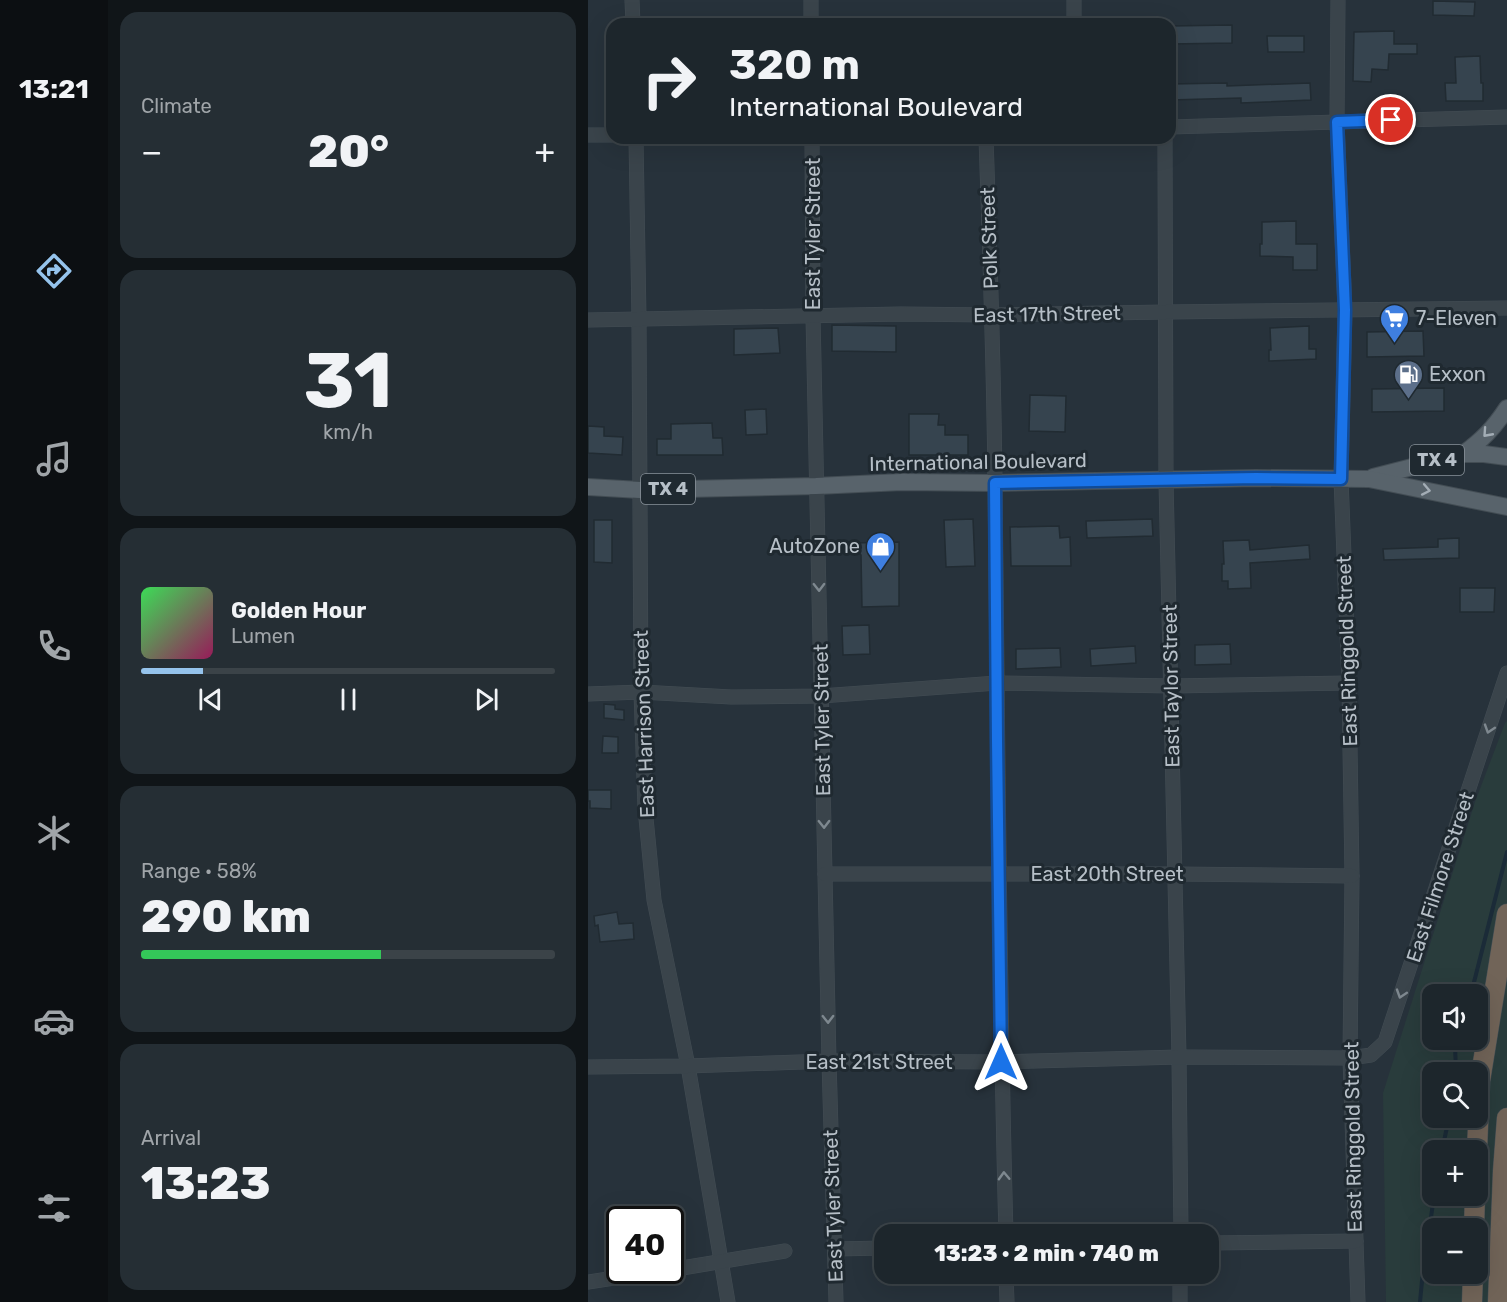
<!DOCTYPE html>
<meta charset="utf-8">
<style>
:root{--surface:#1d262c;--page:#252e34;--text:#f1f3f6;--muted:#a0a5a9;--line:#3b4348;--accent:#95c3ec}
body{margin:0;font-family:Rubik,sans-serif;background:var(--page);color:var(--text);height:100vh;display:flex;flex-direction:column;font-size:22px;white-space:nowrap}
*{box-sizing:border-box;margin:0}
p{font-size:20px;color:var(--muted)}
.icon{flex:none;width:33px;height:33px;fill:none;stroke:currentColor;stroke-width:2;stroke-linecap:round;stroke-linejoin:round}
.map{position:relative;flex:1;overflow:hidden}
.panel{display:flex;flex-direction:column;gap:12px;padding:12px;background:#101518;width:480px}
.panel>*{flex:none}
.guide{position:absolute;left:18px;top:18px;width:570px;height:126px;border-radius:18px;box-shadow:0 6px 24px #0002,0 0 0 2px var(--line);background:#1d262c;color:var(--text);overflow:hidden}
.tools{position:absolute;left:834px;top:984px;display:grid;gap:12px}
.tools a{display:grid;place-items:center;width:66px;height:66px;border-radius:12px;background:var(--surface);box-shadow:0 6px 24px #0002,0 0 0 2px var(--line);font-size:30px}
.speed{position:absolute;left:18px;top:1206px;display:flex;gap:12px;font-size:30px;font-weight:700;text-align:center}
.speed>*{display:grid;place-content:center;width:78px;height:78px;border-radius:50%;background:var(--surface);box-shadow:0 6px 24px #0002,0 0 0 2px var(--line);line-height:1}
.speed .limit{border:3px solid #111;border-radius:9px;background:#fff;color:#111}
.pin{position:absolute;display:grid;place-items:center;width:51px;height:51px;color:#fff;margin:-26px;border:3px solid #fff;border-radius:50%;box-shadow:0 2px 6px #0007}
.me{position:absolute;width:66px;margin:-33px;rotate:0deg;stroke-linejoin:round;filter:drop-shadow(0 0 4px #0008)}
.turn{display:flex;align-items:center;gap:21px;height:126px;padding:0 24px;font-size:27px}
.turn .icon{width:78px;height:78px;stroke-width:2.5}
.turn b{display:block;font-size:42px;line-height:51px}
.big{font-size:45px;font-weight:800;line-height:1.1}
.panel .card{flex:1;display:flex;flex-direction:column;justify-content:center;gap:9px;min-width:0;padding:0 21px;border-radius:18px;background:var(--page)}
.panel .dial{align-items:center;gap:0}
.dial b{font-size:78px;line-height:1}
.song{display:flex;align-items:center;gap:18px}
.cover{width:72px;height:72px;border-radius:9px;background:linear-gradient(135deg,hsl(130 70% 55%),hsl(330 70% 35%))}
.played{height:6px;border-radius:3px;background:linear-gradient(90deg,var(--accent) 15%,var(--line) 15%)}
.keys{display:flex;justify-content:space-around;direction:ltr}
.heat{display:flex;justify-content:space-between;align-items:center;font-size:33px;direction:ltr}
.charge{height:9px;border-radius:4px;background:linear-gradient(90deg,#34c759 58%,var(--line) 0)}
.trip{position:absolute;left:286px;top:1224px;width:345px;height:60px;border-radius:18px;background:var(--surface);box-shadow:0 6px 24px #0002,0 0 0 2px var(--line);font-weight:800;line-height:60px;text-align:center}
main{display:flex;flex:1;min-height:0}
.menu{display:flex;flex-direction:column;width:108px;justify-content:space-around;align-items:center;background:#0c0f12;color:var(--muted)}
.menu .icon{width:42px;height:42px}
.menu .on{color:var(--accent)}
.menu b{font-size:27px;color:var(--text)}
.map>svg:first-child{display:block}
.green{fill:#293c3c;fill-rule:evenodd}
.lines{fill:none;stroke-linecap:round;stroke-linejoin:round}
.stream{stroke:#1b2b38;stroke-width:4}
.building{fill:#36444f;stroke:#212b32;stroke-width:1.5}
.minor-casing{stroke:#434d54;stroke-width:15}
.major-casing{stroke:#434d54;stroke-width:18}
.highway-casing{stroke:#454f56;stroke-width:21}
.minor{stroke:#3a444b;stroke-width:14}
.major{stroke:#58636b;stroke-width:16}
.highway{stroke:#716458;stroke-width:20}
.oneway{stroke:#a3adb5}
.oneway2{stroke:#7e888f}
.route-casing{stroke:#114b97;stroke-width:15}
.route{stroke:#1a73e8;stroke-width:10}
.labels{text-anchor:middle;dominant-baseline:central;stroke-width:6;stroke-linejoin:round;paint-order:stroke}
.shield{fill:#1f2930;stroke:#89929a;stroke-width:1.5}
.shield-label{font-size:18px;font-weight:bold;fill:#b6bfc7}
.street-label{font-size:20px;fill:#b6bfc7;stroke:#1f2930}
.poi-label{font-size:20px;fill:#b6bfc7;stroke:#1f2930;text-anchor:start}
</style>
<main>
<nav class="menu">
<b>13:21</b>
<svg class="icon on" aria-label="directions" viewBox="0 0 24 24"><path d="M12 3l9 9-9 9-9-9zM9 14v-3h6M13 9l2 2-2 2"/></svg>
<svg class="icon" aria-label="music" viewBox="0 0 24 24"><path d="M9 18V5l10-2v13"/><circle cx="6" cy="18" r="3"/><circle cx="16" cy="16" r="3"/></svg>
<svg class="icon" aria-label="phone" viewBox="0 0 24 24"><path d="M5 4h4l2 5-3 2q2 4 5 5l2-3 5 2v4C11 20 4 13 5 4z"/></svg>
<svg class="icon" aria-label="climate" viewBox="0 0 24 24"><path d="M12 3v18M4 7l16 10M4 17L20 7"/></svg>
<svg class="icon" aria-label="car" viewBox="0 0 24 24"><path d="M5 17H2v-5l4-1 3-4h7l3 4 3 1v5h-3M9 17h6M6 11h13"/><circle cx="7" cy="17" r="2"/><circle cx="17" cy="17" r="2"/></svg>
<svg class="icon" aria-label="filters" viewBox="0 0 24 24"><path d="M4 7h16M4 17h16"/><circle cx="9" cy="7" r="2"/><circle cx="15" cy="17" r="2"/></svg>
</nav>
<section class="panel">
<div class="card"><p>Climate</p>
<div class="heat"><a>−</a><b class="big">20°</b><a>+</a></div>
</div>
<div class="card dial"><b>31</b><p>km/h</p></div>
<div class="card">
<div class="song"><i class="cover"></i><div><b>Golden Hour</b><p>Lumen</p></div></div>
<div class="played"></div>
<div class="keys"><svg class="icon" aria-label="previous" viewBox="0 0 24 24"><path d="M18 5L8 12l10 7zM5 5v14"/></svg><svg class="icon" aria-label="pause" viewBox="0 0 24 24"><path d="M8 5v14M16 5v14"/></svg><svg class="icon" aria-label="next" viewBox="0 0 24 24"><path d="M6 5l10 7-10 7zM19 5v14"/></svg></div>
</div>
<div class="card"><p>Range · 58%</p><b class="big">290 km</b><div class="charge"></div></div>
<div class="card"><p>Arrival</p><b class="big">13:23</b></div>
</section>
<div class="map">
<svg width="919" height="1302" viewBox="0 0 919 1302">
<rect width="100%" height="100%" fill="#27323b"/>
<!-- green -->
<path class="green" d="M919,721v581h-121l-3,-209 92,-291 30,-79zM844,994h46v46h-46zM844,1072h46v46h-46zM844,1150h46v46h-46zM844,1228h46v46h-46z"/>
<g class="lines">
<!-- stream -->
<g class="stream">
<path d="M883,994l36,-142"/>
<path d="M868,1072l-1,-27 2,-5"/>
<path d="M854,1150l7,-32"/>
<path d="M832,1302l2,-21 12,-85"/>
</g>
</g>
<!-- building -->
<g class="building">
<path d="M845,1l42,1 -1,14 -41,-1z"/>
<path d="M644,25v18l-62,1v-18z"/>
<path d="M806,31v13h23v10h-28l-1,16 -16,-1 -1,13 -18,-1 1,-49z"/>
<path d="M679,36h37v16h-36z"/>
<path d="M892,56l1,27h2v18h-37l-1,-18h11l-1,-26z"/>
<path d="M639,83v3l83,-3 1,17 -70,3v-5l-71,2v-16z"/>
<path d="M708,221v23h21v26h-24v-13l-33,-1v-12h2v-22z"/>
<path d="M244,325l64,1v26l-64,-1z"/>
<path d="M721,326v23h7v10l-47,2v-11h2l-1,-22z"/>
<path d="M190,328l2,25 -46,2v-26z"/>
<path d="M835,331l1,25 -57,1v-25z"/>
<path d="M856,388v23l-72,1v-23z"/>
<path d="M442,395l36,1 -1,36 -36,-1z"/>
<path d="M178,409l1,25 -21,1 -1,-25z"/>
<path d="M321,414h30l-1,11h7v10h23v20h-59z"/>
<path d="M124,423l1,15h9l1,17h-66v-16h14v-15z"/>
<path d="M0,426l16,1v9l19,1 -1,18 -34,-2z"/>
<path d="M385,519l2,47 -29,1 -2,-47z"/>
<path d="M564,519l1,17 -66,2 -1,-17z"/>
<path d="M6,520h18v43l-18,-1z"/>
<path d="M471,526l1,12 10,-1 1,29h-60l-1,-39z"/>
<path d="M871,538v20l-75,2 -1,-11 55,-2v-8z"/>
<path d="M661,540l1,10 59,-5 1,14 -60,4 1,25 -23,1v-8h-6v-17h2l-1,-23z"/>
<path d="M311,542v64l-37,1 -1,-52 -9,-12z"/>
<path d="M872,588h35l-1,24h-34z"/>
<path d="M281,625l1,29 -27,1 -1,-29z"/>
<path d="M642,644l1,20 -36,1v-20z"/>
<path d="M547,646l1,17 -45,3 -1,-17z"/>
<path d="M472,648l1,19 -45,2v-20z"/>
<path d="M16,704l11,1v4l9,1v10l-20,-2z"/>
<path d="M15,736l15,1v16h-16z"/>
<path d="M0,790h23v19l-21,-1v-7h-2z"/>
<path d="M29,912l2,12 14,-1 1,16 -34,3 -2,-17 -3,1 -1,-10z"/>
</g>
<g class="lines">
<defs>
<g id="minor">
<path d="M44,0l1,24"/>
<path d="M223,0v24"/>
<path d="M486,0v24"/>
<path d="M750,0l-1,121 8,189 -4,169 8,204 3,193 -2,182 8,244"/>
<path d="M582,127l337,-10"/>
<path d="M0,135h24"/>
<path d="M48,138l3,181 2,373 4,116 9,92 34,166 40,236"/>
<path d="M224,138l1,178 16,745 7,241"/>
<path d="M398,138c4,116 8,231 9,347 3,250 4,500 11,749"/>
<path d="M577,138l1,343 13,576 2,177"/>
<path d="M0,320l313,-6 91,1 174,-3 341,-4"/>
<path d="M0,694l53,-2 90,5 90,-1 176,-13 175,3 177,-3"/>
<path d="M237,874h349l178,2"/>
<path d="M0,1067l100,-1 141,-5 172,1 178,-5 171,1 21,-3 14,-13 122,-369"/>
<path d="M621,1243l147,-2"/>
<path d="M247,1249l50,-1"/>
<path d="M82,1270l115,-19"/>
<path d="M418,1274l1,28"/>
<path d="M0,1282l78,-12"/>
<path d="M592,1302v-28"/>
</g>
<g id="major">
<path d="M875,454c19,-14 31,-26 44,-46"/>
<path d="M785,477l90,-23h21l23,3"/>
<path d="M0,487l52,3 176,-4 86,-4 93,1 261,-5 113,1 138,28"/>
</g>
<g id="highway">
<path d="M889,1150l3,-69 27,-167"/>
<path d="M886,1228l1,-32"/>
<path d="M884,1302l1,-28"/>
<path d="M910,1302l5,-131 4,-53"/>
</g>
</defs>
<!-- minor casing -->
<use href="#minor" class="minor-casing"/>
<!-- major casing -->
<use href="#major" class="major-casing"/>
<!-- highway casing -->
<use href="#highway" class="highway-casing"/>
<!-- minor -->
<use href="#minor" class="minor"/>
<!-- major -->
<use href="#major" class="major"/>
<!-- highway -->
<use href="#highway" class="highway"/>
</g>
<!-- one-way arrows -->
<defs><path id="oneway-chevron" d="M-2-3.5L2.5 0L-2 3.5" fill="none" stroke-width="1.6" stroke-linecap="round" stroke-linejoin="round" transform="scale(1.5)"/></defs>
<g class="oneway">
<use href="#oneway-chevron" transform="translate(899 433) rotate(132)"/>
<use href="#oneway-chevron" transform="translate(838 490) rotate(11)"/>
</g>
<g class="oneway2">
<use href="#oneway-chevron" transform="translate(231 587) rotate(89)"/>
<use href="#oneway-chevron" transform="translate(901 729) rotate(108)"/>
<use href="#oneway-chevron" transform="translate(236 824) rotate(89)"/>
<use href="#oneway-chevron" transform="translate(813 994) rotate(108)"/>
<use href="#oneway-chevron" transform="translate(240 1019) rotate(89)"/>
<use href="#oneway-chevron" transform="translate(416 1176) rotate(-92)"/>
</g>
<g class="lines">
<defs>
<path id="route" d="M413,1062l-4,-322 -2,-257 261,-5 85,1 4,-169 -8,-188 54,-2"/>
</defs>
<!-- route casing -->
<use href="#route" class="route-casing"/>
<!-- route -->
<use href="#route" class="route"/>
</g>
<!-- icons -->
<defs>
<symbol id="supermarket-pin" viewBox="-11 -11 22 30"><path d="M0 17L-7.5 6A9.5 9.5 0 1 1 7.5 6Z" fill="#3f7fe0" stroke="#1f2930"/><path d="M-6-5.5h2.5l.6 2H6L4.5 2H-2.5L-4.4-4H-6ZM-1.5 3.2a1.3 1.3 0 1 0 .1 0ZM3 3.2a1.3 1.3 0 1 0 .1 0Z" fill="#fff"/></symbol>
<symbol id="fuel-pin" viewBox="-11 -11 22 30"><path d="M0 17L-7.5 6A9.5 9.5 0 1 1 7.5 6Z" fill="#5c6f8a" stroke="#1f2930"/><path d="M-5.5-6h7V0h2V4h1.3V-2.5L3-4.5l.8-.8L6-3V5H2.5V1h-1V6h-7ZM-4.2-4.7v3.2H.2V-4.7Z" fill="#fff"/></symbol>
<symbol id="shop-pin" viewBox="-11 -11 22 30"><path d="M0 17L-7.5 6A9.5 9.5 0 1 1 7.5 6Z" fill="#3f7fe0" stroke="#1f2930"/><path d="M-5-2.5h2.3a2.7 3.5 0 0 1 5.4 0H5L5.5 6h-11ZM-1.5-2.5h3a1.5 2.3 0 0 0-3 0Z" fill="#fff"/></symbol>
</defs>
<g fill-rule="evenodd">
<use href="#supermarket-pin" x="790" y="302" width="33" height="45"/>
<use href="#fuel-pin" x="804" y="358" width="33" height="45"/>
<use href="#shop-pin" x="276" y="530" width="33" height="45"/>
</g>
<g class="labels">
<!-- shield labels -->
<g class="shield">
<rect x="822" y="445" width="54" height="30" rx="4.5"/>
<rect x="53" y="474" width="54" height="30" rx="4.5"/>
</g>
<g class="shield-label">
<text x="849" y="460">TX 4</text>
<text x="80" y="489">TX 4</text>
</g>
<!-- street labels -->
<g class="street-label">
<text transform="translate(225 234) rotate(-90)">East Tyler Street</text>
<text transform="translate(401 238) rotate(-92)">Polk Street</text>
<text transform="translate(459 314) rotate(-1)">East 17th Street</text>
<text transform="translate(390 462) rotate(-1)">International Boulevard</text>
<text transform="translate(759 651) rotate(-92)">East Ringgold Street</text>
<text transform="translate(583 686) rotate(-91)">East Taylor Street</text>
<text transform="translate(234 720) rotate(-91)">East Tyler Street</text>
<text transform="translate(56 724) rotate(-92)">East Harrison Street</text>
<text x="519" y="874">East 20th Street</text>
<text transform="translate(852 877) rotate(-72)">East Filmore Street</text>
<text x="291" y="1062">East 21st Street</text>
<text transform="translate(765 1137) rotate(-91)">East Ringgold Street</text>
<text transform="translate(245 1206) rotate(-92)">East Tyler Street</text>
</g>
<!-- poi labels -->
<g class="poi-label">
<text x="828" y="318">7-Eleven</text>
<text x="841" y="374">Exxon</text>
<text x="272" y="546" text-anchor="end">AutoZone</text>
</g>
</g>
</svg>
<div class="tools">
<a><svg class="icon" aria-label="sound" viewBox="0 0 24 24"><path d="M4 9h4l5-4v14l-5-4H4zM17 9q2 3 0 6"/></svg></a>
<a><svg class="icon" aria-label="search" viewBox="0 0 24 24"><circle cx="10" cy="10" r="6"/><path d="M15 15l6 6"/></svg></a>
<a>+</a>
<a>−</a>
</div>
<div class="speed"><div class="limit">40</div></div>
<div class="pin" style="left:803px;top:120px;background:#d93025"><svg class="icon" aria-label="arrive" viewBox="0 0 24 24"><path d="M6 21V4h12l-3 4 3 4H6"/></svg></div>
<svg class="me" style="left:413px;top:1062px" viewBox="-20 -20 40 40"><path d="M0-17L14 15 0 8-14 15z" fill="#1a73e8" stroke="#fff" stroke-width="4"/></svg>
<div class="trip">13:23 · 2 min · 740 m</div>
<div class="guide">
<div class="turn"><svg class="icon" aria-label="right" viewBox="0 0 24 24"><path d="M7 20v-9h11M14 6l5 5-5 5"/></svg><div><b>320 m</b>International Boulevard</div></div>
</div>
</div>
</main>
